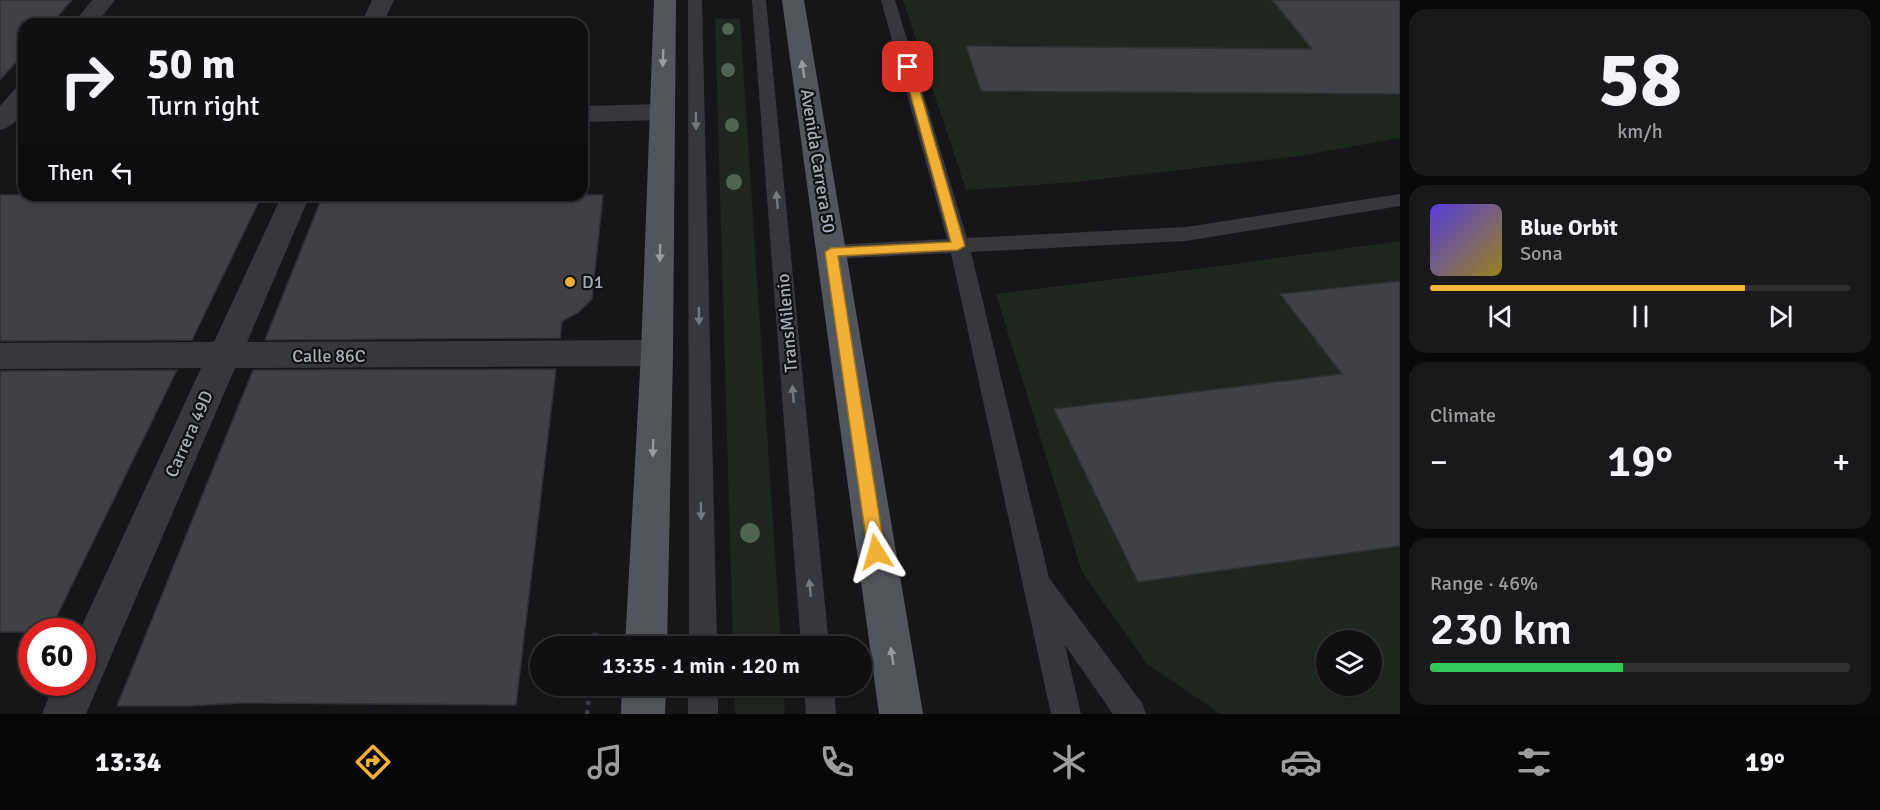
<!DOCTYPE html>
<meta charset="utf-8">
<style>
:root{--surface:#101012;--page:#19191b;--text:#f1f3f6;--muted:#9c9d9f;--line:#303032;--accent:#f2b134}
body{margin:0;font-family:Signika,sans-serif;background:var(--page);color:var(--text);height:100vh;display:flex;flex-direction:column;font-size:22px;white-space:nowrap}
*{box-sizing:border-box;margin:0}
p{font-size:20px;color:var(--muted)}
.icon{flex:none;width:33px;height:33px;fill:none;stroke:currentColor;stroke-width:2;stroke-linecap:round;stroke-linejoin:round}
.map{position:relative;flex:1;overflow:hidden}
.sheet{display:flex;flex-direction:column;gap:9px;padding:9px;background:#09090a;width:480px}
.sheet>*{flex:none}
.top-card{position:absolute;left:18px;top:18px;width:570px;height:183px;border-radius:18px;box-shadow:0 2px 4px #0004,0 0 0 2px var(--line);background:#101012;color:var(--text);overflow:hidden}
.buttons{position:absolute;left:1316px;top:630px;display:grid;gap:12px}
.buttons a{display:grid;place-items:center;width:66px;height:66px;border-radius:50%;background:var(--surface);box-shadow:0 2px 4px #0004,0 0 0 2px var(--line);font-size:30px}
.speed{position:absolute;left:18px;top:618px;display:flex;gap:12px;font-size:30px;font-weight:700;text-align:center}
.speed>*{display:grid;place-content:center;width:78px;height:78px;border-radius:50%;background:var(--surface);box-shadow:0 2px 4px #0004,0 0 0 2px var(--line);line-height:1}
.speed .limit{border:9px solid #d22;background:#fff;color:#111}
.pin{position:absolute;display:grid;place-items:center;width:51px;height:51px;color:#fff;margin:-26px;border-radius:12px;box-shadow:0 3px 9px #0006}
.me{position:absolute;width:66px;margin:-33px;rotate:352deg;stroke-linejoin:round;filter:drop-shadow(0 0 4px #0008)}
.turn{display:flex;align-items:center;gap:21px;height:126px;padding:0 30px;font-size:27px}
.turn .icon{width:78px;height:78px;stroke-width:2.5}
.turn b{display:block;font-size:42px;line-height:51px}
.then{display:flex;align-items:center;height:57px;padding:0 30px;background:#0003;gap:12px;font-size:22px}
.big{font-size:45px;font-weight:600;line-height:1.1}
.sheet .widget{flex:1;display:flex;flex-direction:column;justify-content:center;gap:9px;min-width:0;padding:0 21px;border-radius:18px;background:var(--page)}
.sheet .dial{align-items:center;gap:0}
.dial b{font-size:78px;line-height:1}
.song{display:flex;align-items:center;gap:18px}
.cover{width:72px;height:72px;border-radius:9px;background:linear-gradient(135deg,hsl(250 70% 55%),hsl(50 70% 35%))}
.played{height:6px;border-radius:3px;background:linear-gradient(90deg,var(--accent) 75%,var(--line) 75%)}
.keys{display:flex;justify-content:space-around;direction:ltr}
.heat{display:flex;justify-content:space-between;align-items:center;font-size:33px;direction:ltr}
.charge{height:9px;border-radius:4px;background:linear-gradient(90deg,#34c759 46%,var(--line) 0)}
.trip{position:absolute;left:530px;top:636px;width:342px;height:60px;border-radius:30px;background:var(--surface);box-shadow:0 2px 4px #0004,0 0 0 2px var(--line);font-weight:600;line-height:60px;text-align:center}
.menu{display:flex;height:96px;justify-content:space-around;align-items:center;background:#060607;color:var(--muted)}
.menu .icon{width:42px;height:42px}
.menu .active{color:var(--accent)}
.menu b{font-size:27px;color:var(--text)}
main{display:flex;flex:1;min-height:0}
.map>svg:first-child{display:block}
.green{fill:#1e261f;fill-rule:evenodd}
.building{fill:#404145;stroke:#303034;stroke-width:1.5}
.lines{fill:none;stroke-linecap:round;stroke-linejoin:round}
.path{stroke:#3d3f44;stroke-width:4.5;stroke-dasharray:4 5;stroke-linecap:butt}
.lane{fill:#37383d;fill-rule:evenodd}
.street{fill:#37383d;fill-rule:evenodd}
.primary{fill:#53555c;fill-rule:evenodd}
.tree{fill:#506452}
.oneway{fill:#979ba6}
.oneway2{fill:#757881}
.route{fill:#f2b134;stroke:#9d7322;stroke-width:1.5}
.poi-dot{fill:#f2b134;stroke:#111113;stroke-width:2}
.labels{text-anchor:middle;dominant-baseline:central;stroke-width:4.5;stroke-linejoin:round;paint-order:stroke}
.street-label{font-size:18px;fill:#a8adb8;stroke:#111113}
.poi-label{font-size:18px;fill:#a8adb8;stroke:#111113;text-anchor:start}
</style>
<main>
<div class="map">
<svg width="1400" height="714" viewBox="0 0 1400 714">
<rect width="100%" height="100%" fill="#161618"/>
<!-- green -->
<g class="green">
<path d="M903,0h497v138l-101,18 -223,26 -110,8z"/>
<path d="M715,19h25l41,627h-48z"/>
<path d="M1400,241v473h-179l-74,-50 -65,-92 -86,-278 209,-26zM1326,640h45v46h-45z"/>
<path d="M734,686h49l2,28h-50z"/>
</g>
<!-- building -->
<g class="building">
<path d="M0,0h72l-21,24h-27v29l-24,27z"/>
<path d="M1272,0h128v94l-419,-3 -15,-45 346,3z"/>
<path d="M0,195h262l-70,145 -192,1z"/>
<path d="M323,195h280l-11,104 -14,14 -16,8 -2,17 -295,2z"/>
<path d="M1400,281v265l-262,36 -84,-173 288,-35 -62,-80z"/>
<path d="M556,369l-40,336 -277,-2 -51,3h-71l136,-336z"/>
<path d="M177,370l-128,262h-49v-261z"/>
</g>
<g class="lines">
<!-- path -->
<g class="path">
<path d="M594,646l2,-17"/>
<path d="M587,714l3,-28"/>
</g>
<!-- lane -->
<g class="lane">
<path d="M688,0h14l15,646h-28z"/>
<path d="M752,0h14l63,646h-28z"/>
<path d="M881,0h14l72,238 219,-11 214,-33v12l-214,35 -215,11 78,326 93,125 4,11h-33l-48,-69 16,69h-30l-100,-461 -120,6 -7,-2 -3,-5 3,-5 7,-2 116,-6z"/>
<rect x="688" y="686" width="30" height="28"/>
<path d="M804,686h30l2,28h-30z"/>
</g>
<!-- street -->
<g class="street">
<path d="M92,0h23l-19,24h-23z"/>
<path d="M372,0h22l-11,24h-22z"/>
<path d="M24,87c0,19 -2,37 -24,43v-24l15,-17z"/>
<path d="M661,104l9,3 4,5 -4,5 -9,3 -79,2v-16z"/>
<path d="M282,195h28l-63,147 410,-2 12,4 4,9 -4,9 -12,4 -422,2 -149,346h-44l13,-32h27v-50h-3l122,-264 -201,1v-26l214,-1z"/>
</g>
<!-- primary -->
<g class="primary">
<path d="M654,0h22l-3,353 -6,293h-42l16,-293z"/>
<path d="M782,0h22l119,714h-44z"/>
<path d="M622,686h44l-1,28h-44z"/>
</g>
</g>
<!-- trees -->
<g class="tree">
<circle cx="728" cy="29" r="6"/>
<circle cx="728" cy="70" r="7"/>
<circle cx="732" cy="125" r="7"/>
<circle cx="734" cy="182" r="8"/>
<circle cx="750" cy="533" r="10"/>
</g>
<!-- one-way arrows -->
<defs><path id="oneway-solid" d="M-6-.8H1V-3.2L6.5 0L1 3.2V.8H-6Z" transform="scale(1.5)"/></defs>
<g class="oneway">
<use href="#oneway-solid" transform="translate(663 58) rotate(92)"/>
<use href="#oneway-solid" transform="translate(803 69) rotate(-99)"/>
<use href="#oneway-solid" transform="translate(660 253) rotate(91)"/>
<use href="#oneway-solid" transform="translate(653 448) rotate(92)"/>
<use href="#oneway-solid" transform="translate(892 656) rotate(-99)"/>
</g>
<g class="oneway2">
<use href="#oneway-solid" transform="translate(696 121) rotate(89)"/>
<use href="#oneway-solid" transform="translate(777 200) rotate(-95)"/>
<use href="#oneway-solid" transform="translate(699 316) rotate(89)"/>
<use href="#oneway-solid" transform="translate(793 394) rotate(-95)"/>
<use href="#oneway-solid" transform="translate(701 511) rotate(89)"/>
<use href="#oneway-solid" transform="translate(810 588) rotate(-95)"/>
</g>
<!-- route -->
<path class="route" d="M904,65l9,2 52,179 -7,4 -120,6 47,296 -3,6 -6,2 -5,-2 -3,-6 -43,-300 6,-4 120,-6 -48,-175z"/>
<!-- markers -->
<circle class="poi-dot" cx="570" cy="282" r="6"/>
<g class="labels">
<!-- street labels -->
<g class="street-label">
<text transform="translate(818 161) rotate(81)">Avenida Carrera 50</text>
<text transform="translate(787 323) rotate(-95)">TransMilenio</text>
<text x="329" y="356">Calle 86C</text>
<text transform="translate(189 434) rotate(-66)">Carrera 49D</text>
</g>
<!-- poi labels -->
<g class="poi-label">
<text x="582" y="282">D1</text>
</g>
</g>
</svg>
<div class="buttons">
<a><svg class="icon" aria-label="layers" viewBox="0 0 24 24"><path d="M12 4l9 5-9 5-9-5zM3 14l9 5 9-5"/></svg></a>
</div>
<div class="speed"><div class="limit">60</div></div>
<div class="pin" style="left:908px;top:67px;background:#d93025"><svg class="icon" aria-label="arrive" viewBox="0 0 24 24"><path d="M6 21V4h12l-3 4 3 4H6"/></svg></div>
<svg class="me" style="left:876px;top:552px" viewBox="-20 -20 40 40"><path d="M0-17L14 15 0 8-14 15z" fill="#f2b134" stroke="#fff" stroke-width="4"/></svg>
<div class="trip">13:35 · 1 min · 120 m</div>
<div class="top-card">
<div class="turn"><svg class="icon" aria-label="right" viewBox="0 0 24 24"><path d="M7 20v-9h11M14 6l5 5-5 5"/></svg><div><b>50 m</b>Turn right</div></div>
<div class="then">Then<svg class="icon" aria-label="left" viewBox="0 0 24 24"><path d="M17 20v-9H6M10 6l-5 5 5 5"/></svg></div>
</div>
</div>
<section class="sheet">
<div class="widget dial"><b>58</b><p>km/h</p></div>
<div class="widget">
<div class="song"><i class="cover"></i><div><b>Blue Orbit</b><p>Sona</p></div></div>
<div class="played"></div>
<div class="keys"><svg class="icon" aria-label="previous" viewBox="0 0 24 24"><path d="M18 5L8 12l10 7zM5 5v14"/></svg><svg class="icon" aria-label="pause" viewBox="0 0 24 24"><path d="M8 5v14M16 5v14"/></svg><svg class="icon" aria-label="next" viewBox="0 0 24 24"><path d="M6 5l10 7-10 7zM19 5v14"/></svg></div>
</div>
<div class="widget"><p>Climate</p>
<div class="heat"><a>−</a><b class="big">19°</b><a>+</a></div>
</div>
<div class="widget"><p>Range · 46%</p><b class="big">230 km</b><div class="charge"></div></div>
</section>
</main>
<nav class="menu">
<b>13:34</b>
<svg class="icon active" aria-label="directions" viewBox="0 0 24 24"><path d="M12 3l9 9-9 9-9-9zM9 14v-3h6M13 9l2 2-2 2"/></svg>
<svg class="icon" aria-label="music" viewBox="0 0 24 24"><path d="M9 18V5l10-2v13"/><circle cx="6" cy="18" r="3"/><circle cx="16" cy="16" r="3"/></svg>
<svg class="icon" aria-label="phone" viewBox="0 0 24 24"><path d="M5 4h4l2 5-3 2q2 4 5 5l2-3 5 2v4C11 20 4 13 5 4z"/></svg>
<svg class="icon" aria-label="climate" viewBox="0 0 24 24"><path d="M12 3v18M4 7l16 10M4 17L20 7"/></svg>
<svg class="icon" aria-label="car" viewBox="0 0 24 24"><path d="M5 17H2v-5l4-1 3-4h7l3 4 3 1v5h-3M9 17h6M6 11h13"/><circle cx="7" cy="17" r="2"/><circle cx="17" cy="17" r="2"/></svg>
<svg class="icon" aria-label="filters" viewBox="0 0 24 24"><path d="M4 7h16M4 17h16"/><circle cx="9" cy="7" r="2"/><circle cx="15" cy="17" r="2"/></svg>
<b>19°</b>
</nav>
